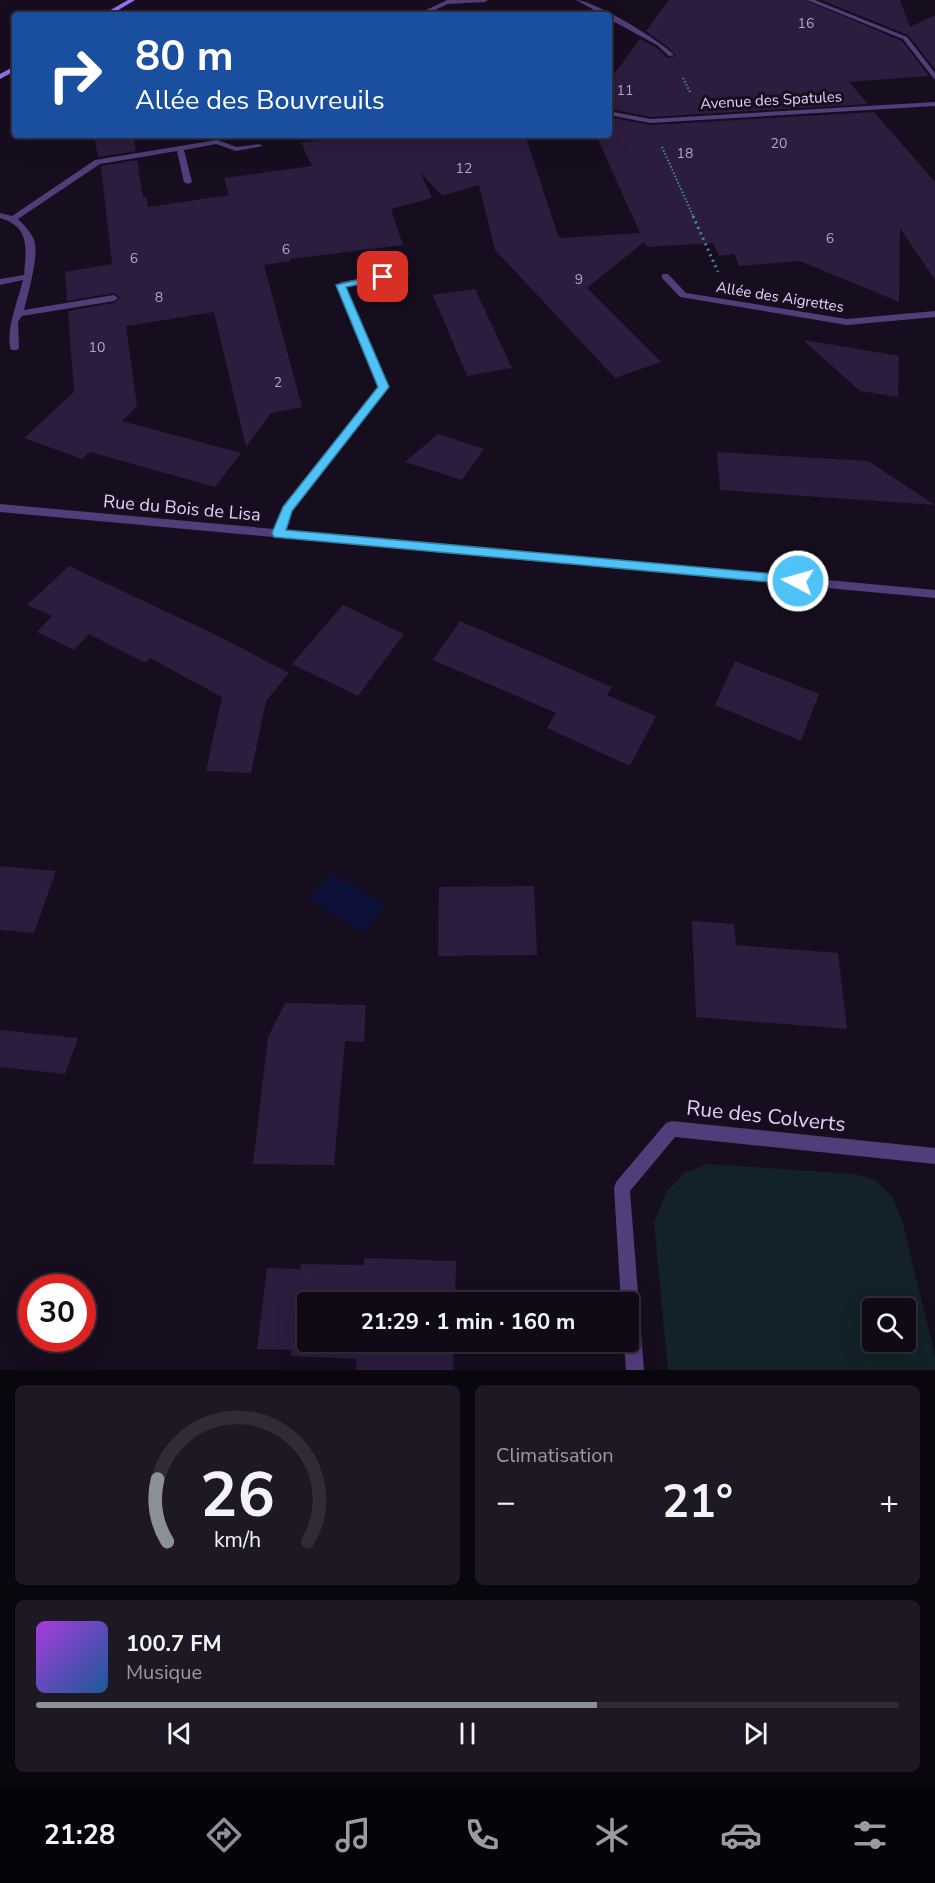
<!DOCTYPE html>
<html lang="fr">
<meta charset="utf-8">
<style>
:root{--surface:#100a17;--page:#1e1824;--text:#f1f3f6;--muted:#9c9aa1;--line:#302b36;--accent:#8c9099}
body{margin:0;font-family:"Nunito Sans",sans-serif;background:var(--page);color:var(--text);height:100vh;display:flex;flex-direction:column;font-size:22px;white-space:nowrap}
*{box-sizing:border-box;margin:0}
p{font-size:20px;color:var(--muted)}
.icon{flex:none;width:33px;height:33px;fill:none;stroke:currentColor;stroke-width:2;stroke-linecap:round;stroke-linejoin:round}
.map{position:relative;height:1370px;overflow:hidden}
.details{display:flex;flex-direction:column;gap:15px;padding:15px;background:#09060d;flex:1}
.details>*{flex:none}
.hud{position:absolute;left:12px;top:12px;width:600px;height:126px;border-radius:6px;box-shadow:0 6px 24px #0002,0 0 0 2px var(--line);background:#1a4fa0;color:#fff;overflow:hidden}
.fabs{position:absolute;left:862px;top:1298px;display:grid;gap:12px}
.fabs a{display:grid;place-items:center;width:54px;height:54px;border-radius:6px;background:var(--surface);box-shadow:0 6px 24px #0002,0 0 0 2px var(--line);font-size:30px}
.speed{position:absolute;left:18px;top:1274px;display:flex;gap:12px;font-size:30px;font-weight:700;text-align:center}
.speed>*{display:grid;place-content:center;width:78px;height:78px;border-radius:50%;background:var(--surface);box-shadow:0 6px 24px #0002,0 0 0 2px var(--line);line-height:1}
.speed .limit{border:9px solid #d22;background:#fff;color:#111}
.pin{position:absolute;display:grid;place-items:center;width:51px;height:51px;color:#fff;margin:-26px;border-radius:12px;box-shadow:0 3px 9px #0006}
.me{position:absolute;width:66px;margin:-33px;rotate:276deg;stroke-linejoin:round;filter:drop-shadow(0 0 4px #0008)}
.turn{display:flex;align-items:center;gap:21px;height:126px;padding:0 24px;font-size:27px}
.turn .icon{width:78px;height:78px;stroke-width:2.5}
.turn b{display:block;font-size:42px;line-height:51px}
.big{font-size:45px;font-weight:700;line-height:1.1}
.details .tile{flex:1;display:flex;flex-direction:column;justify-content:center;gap:9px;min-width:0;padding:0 21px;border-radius:9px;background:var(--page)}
.details .dial{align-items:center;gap:0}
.dial svg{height:156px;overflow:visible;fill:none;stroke:var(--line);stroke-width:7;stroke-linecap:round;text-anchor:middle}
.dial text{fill:var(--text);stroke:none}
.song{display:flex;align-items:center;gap:18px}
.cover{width:72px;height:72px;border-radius:9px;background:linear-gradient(135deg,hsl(280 70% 55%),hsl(210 70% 35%))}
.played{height:6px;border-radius:3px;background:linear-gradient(90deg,var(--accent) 65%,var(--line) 65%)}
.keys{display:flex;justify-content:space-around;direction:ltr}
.heat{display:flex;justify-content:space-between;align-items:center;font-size:33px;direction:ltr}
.details .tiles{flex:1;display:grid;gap:15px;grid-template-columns:1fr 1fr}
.tile:last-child{grid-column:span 2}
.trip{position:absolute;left:297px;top:1292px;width:342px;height:60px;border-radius:6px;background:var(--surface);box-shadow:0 6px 24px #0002,0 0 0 2px var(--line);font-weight:700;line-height:60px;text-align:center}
.tab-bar{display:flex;height:96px;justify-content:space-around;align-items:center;background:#060409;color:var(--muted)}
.tab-bar .icon{width:42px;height:42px}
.tab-bar .on{color:var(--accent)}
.tab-bar b{font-size:27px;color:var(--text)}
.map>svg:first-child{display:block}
.green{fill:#122228;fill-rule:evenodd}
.water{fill:#0d1139}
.building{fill:#2c1c3e}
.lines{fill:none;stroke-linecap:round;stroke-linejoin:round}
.path-far1{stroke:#388ea6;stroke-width:2;stroke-dasharray:1.5 2;stroke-linecap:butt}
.path{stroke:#388ea6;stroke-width:3;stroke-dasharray:2 4;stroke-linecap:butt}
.street{fill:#513d79;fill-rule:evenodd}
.secondary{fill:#9870f2;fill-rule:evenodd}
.route{fill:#4fc3f7;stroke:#337fa1;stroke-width:1.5}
.labels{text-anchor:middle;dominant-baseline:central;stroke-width:6;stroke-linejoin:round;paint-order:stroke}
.far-number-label{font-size:14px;fill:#b4a3cc}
.far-street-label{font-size:15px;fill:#e1d0fb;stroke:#160e1f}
.street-label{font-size:18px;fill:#e1d0fb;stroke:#160e1f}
.near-street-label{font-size:21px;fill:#e1d0fb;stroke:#160e1f}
</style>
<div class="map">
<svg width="935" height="1370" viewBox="0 0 935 1370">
<rect width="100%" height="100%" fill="#160e1f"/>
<!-- green -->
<path class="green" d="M708,1164l147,10 20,6 18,18 10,26 32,132v14h-267l-14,-147 13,-32 17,-18zM873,1308h33v33h-33z"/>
<!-- water -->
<path class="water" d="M329,873l56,30 -19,29 -57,-32z"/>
<!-- building -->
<g class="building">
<path d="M669,0h136l97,41 27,35 -80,6 19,22 -218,13 -41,-8v-28l31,-42 16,8 11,11 9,-2 -8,-9 -22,-16z"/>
<path d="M821,0h79l10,27 25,-12v54l-27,-34z"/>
<path d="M874,112l61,70v98l-35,-52 -1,74 -99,-41 -61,5 -5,-12 -15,2 -6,-13 -66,4 -3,-5 -57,46 74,74 -46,16 -120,-128 -16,-65 -37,11 -22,-24 12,26 -41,11 12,36 -113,14v2l-26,4 38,142 -31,6 -25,34 -32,-135 -88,14 11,80 -15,15 119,32 -26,34 -125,-35 -8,7 -58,-21 50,-46 -6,-81 46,-8 6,-5 -6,-5 -47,8 -2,-29 47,-8 -11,-98 36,-6 6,37h3l2,10 81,-12 -5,-17 88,-12 -11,-23 51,-8h173l34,103 81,-5 -44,-98h13v-18l41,8z"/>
<path d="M94,135h39l3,16 -38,6z"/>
<path d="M475,289l37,79 -45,8 -34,-81z"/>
<path d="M803,340l96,16 -1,41 -38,-6z"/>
<path d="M438,434l46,15 -22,31 -57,-18z"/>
<path d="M717,452l151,9 67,44 -215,-15z"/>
<path d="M69,566l143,67 77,40 -23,28 -15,72 -45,-2 16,-74 -72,-39 -5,5 -56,-29 -15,16 -37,-18 15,-16 -25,-11z"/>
<path d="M343,605l61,29 -46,62 -66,-32z"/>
<path d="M460,621l152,66 -5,8 49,21 -26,50 -83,-38 9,-15 -123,-53z"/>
<path d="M735,661l84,33 -18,47 -86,-36z"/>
<path d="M0,866l56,5 -22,62 -34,-3z"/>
<path d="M534,886l3,69 -99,1 1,-69z"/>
<path d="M692,921l42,3 2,21 102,8 9,76 -151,-12z"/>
<path d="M285,1003l81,2 -2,37 -19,-1 -11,124 -81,-1 15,-127z"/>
<path d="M0,1030l78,8 -13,36 -65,-7z"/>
<path d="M364,1258l92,3 -1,41h-147v39h146l-1,29h-97l1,-11 -67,-3 2,-6 -35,-1 10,-81 33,1 1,-5 63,1z"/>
</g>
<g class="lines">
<!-- path-far1 -->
<g class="path-far1">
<path d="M683,78l7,14"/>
<path d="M662,147l32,71"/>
</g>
<!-- path -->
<path class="path" d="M693,216l25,56"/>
<!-- street -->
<g class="street">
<path d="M447,0h41l-3,2 -37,2 -24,11h-8z"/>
<path d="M576,0c18,0 85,41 98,55l-5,1 -12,-11 -48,-26v-4h-6z"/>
<path d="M807,0h8l92,37 28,36v7l-32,-41z"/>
<path d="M935,102v4l-285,17 -41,-8v-4l41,8z"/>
<path d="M217,140l20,7 22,-3 4,2 -27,5 -20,-7 -32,6 8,32 -4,2 -4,-2 -7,-31 -77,13 -82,55c6,6 15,15 17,24 3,16 -7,51 -11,67l90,-15 4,3 -4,3 -92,15 -4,6 1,26 -2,2h-6c-6,-20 7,-49 12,-70l-23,5v-6l24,-4c2,-26 7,-48 -24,-57v-5l12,3 83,-56z"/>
<path d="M405,270l4,3 -1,2 -62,12 42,100 -96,124 -8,19 651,60v8l-935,-86v-8l274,25 9,-22 95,-120 -41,-102 4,-3z"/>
<path d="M662,274h6l18,19 161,26 88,-8v6l-88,8 -167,-28 -18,-19z"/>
<path d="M672,1121l263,27v16l-260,-27 -45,54 14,179h-18l-2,-29h4v-39h-7l-7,-114 2,-6 50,-59z"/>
</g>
<!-- secondary -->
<g class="secondary">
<path d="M128,0h7l-25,15h-8z"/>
<path d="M15,66v5l-15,8v-5z"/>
</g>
</g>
<!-- route -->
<path class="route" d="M383,274l4,1v4l-41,8 43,100 -97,124 -6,19 512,46 6,5 -1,4 -529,-48 -2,-4 11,-26 95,-120 -42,-102z"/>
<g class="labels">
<!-- far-number labels -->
<g class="far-number-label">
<text x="806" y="23">16</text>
<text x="625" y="90">11</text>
<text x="779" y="143">20</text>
<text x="685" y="153">18</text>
<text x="464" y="168">12</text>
<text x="830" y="238">6</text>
<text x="286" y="249">6</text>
<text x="134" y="258">6</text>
<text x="579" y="279">9</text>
<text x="159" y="297">8</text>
<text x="97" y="347">10</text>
<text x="278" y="382">2</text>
</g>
<!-- far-street labels -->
<g class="far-street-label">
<text transform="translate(771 100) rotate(-3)">Avenue des Spatules</text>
<text transform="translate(780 297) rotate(9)">Allée des Aigrettes</text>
</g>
<!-- street labels -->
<g class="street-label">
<text transform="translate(182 508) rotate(5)">Rue du Bois de Lisa</text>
</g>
<!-- near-street labels -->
<g class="near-street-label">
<text transform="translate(766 1116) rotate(6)">Rue des Colverts</text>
</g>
</g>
</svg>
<div class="fabs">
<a><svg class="icon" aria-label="search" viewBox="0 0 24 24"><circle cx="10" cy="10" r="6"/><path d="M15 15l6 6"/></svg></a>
</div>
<div class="speed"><div class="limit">30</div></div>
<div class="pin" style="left:383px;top:277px;background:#d93025"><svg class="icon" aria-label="arrive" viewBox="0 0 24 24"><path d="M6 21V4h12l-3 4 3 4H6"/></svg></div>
<svg class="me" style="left:798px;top:581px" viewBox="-20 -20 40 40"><circle r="17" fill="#4fc3f7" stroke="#fff" stroke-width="3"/><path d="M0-11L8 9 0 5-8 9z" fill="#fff"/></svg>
<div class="trip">21:29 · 1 min · 160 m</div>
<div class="hud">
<div class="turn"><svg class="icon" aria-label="right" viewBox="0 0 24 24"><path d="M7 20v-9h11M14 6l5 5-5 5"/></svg><div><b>80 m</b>Allée des Bouvreuils</div></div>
</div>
</div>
<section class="details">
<div class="tiles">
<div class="tile dial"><svg viewBox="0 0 100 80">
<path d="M14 69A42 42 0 1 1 86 69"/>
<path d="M14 69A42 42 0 0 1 9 37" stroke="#8c9099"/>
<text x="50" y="56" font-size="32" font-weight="700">26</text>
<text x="50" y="72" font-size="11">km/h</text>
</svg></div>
<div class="tile"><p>Climatisation</p>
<div class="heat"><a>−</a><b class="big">21°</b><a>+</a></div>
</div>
<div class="tile">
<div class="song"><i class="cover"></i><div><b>100.7 FM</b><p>Musique</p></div></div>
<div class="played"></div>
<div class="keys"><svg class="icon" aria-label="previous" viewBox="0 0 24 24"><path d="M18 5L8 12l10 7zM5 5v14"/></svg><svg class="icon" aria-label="pause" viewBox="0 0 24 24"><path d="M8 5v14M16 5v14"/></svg><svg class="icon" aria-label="next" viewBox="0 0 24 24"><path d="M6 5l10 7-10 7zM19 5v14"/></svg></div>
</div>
</div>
</section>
<nav class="tab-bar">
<b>21:28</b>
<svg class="icon on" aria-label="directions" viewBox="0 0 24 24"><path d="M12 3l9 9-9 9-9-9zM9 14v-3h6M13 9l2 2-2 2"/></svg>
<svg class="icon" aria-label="music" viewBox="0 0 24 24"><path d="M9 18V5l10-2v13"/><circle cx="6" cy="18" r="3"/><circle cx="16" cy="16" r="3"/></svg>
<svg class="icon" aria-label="phone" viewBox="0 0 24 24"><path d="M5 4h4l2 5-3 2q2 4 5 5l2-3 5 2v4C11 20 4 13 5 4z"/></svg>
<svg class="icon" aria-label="climate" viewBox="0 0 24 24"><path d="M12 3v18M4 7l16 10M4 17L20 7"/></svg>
<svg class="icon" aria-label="car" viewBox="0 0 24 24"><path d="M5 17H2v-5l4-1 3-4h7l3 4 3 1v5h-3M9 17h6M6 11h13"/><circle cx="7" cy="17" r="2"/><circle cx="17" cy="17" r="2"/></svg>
<svg class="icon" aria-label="filters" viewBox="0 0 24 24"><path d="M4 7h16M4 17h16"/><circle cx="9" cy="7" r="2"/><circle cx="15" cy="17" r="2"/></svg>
</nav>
